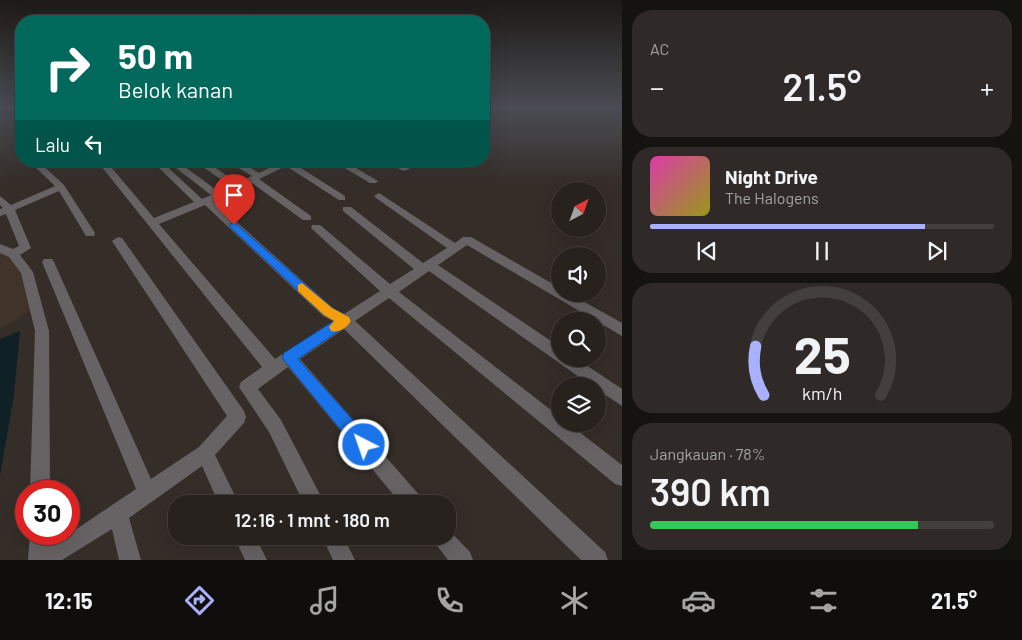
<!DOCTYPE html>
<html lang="id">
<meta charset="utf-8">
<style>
:root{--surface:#27221e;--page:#2f2a27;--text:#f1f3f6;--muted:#a4a4a4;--line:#433f3c;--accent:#a9b0fc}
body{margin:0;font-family:Barlow,sans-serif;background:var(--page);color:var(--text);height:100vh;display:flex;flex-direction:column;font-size:19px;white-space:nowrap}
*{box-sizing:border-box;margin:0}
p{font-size:16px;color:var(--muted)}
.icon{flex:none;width:28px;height:28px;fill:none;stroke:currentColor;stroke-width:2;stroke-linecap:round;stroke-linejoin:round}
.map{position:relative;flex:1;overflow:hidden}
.drawer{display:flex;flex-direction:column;gap:10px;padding:10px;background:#151310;width:400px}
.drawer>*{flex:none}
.top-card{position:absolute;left:15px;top:15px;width:475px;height:152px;border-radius:20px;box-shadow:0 5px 20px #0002,0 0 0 1px var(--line);background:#00695c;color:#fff;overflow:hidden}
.needle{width:32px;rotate:41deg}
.buttons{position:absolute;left:551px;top:182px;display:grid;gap:10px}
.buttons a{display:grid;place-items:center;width:55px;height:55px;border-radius:50%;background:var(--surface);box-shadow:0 5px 20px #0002,0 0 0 1px var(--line);font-size:25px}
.speed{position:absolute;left:15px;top:480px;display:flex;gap:10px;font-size:25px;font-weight:700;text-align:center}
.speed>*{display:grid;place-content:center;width:65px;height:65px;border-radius:50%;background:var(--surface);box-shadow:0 5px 20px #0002,0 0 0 1px var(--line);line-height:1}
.speed .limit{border:8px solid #d22;background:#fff;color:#111}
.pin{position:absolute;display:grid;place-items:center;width:42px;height:42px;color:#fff;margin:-51px -21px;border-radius:50% 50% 50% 0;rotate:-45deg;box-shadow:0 0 5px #0007}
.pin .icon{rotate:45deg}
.me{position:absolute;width:55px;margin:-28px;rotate:319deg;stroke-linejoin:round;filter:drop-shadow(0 0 4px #0008)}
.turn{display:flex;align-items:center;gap:18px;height:105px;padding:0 20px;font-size:22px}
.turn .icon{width:65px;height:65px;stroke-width:2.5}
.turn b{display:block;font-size:35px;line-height:42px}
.then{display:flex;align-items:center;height:48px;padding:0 20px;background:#0003;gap:10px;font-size:19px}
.big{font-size:38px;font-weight:600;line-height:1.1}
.drawer .tile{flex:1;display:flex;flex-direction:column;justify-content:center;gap:8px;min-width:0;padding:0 18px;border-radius:20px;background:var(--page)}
.drawer .dial{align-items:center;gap:0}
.dial svg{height:130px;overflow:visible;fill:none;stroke:var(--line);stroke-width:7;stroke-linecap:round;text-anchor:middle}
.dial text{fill:var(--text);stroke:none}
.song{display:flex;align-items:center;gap:15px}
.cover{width:60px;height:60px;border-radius:8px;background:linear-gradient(135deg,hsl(320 70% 55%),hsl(60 70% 35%))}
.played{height:5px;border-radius:2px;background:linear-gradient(90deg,var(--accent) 80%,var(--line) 80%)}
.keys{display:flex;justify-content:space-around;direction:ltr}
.heat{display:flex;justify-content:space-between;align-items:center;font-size:28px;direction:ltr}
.charge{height:8px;border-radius:4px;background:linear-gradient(90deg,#34c759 78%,var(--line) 0)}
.trip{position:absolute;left:168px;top:495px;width:288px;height:50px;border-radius:20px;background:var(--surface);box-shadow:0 5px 20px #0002,0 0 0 1px var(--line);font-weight:600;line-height:50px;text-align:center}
.tab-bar{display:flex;height:80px;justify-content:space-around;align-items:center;background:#100e0c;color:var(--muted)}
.tab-bar .icon{width:35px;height:35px}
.tab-bar .current{color:var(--accent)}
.tab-bar b{font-size:22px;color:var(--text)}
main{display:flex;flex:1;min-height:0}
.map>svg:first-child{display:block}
.built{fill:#403329}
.water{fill:#0f2126}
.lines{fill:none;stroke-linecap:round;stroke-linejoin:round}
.minor{fill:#676364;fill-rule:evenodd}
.route{fill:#1a73e8;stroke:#114b97}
.slow{fill:#f59e0b}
</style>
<main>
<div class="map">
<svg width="622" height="560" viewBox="0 0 622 560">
<rect width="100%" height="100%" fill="#342d28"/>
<!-- built -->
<path class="built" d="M0,248l13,6 23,53 -36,22z"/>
<!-- water -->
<path class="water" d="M20,331l-6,64 -14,81v-137z"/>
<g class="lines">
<!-- minor -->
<g class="minor">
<path d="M10,107l11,1v4l-10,-4z"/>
<path d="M29,161h9l26,24 31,48 -1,3h-8l-27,-45 -44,19 16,38 -11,7 13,17 16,59 1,160h-20l5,-160 -14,-58 -12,-16 -9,-4v-9l13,5 6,-3 -13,-32 -6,2v-7l3,-1 -3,-3v-9l11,9 44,-19z"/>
<path d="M97,161h9l48,57 40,-16 -42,-41h9l41,38 9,-4 -44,-34h10l42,31 11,-6 -35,-25h10l33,22 14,-7 -24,-15h11l20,12 24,-12h11l-1,2 52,33v4h-6l-53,-34 -27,13 52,37v4h-8l-51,-37 -39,18 120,107 11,6 36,-23 -68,-62 -1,-2 1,-2h8l70,59 24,-15 -71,-58v-4h8l72,56 24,-15 -71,-50 -2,-2 5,-3 76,50 8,-6h8l89,51v6h10l52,29v13l-155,-91 -29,20 122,82v12h17l45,30v17l-24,-16v-4h-6l-163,-115 -30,21 161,125v7h9l53,41v21l-7,-2 -226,-186 -34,23 250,231 3,8h-27l-237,-231 -44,30 121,138 3,7h-23l-113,-137 -30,22 23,31 44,84h-21l-35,-72 -30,-45 2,-5 21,-15zM205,205l118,111 10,5 -58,38 -116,-135z"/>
<path d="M333,161h11l34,20 -2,2h-6z"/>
<path d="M387,161h11l12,8 -7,2z"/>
<path d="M118,237l4,1 122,173 2,6 -2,6 -29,32 24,49h-20l-17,-38 -73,52 12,42h-22l-7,-31 -50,31h-34l2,-26h20v9l19,-9 67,-45 -94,-227 2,-3h8l2,3 97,217 48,-32 28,-31 -115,-175z"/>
<path d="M446,527l24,25 3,8h-25l-13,-17 -3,-7h14z"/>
<path d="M234,536h21l12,24h-22z"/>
<path d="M322,536h21l12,24h-22z"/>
</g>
</g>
<!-- sky -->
<linearGradient id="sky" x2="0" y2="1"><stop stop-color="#1d1916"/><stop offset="0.58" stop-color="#4a4c53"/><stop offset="1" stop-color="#4a4c53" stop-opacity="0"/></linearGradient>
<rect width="622" height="185" fill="url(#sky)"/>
<!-- route -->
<path class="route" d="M234,222l98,86 17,9 2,4 -2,3 -51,35 72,80 2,6 -2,6 -6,2 -6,-2 -76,-93 2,-5 50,-32 -10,-6 -93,-87 -2,-3z"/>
<!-- slow -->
<path class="slow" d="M302,283l30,25 17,9 2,4c-4,7 -13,12 -20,10l-2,-4 5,-6 -10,-6 -26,-24v-6z"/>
</svg>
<div class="buttons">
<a><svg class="needle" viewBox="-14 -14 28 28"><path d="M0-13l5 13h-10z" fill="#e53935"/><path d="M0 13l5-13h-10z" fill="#a4a4a4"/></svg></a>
<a><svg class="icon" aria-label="sound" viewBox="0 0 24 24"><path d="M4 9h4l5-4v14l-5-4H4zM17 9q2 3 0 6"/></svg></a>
<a><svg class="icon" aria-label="search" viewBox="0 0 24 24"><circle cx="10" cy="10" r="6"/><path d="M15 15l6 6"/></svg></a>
<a><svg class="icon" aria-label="layers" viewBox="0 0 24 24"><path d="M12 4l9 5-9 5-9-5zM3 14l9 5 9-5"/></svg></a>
</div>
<div class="speed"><div class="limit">30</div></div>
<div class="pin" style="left:234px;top:225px;background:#d93025"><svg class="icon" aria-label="arrive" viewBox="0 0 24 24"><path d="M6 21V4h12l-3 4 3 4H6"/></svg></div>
<svg class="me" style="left:364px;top:445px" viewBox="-20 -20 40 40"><circle r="17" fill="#1a73e8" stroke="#fff" stroke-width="3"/><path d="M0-11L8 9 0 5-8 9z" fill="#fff"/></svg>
<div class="trip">12:16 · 1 mnt · 180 m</div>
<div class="top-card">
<div class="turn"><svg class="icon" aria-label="right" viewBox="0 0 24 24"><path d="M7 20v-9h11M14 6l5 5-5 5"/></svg><div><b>50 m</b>Belok kanan</div></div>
<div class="then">Lalu<svg class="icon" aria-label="left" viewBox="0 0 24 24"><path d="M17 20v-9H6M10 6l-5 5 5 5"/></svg></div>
</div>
</div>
<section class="drawer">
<div class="tile"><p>AC</p>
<div class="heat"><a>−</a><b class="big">21.5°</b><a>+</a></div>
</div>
<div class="tile">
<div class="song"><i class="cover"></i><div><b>Night Drive</b><p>The Halogens</p></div></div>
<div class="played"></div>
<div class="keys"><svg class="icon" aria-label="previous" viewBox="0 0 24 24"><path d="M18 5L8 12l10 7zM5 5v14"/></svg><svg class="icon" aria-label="pause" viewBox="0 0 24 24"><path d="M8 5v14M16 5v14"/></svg><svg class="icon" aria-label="next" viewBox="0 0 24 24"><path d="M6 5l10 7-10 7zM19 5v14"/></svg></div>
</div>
<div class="tile dial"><svg viewBox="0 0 100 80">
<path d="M14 69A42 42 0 1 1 86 69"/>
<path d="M14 69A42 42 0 0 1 9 39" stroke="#a9b0fc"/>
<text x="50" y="56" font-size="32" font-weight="700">25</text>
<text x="50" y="72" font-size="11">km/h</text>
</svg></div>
<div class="tile"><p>Jangkauan · 78%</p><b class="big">390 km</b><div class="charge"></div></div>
</section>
</main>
<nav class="tab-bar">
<b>12:15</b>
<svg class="icon current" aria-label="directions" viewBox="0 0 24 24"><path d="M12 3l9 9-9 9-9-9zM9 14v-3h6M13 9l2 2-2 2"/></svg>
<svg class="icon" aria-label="music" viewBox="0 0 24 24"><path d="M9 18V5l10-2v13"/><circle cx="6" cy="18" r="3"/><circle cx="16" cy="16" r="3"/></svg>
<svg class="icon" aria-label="phone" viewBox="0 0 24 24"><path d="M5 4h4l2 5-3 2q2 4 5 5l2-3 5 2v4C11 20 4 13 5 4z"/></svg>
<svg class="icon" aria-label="climate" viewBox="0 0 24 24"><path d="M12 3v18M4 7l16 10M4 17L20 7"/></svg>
<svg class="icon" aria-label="car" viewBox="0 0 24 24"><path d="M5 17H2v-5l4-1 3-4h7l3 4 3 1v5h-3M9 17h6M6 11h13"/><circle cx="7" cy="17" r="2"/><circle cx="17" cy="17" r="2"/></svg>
<svg class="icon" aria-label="filters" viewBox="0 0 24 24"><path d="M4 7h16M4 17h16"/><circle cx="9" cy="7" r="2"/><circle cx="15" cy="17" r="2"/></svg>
<b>21.5°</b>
</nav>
